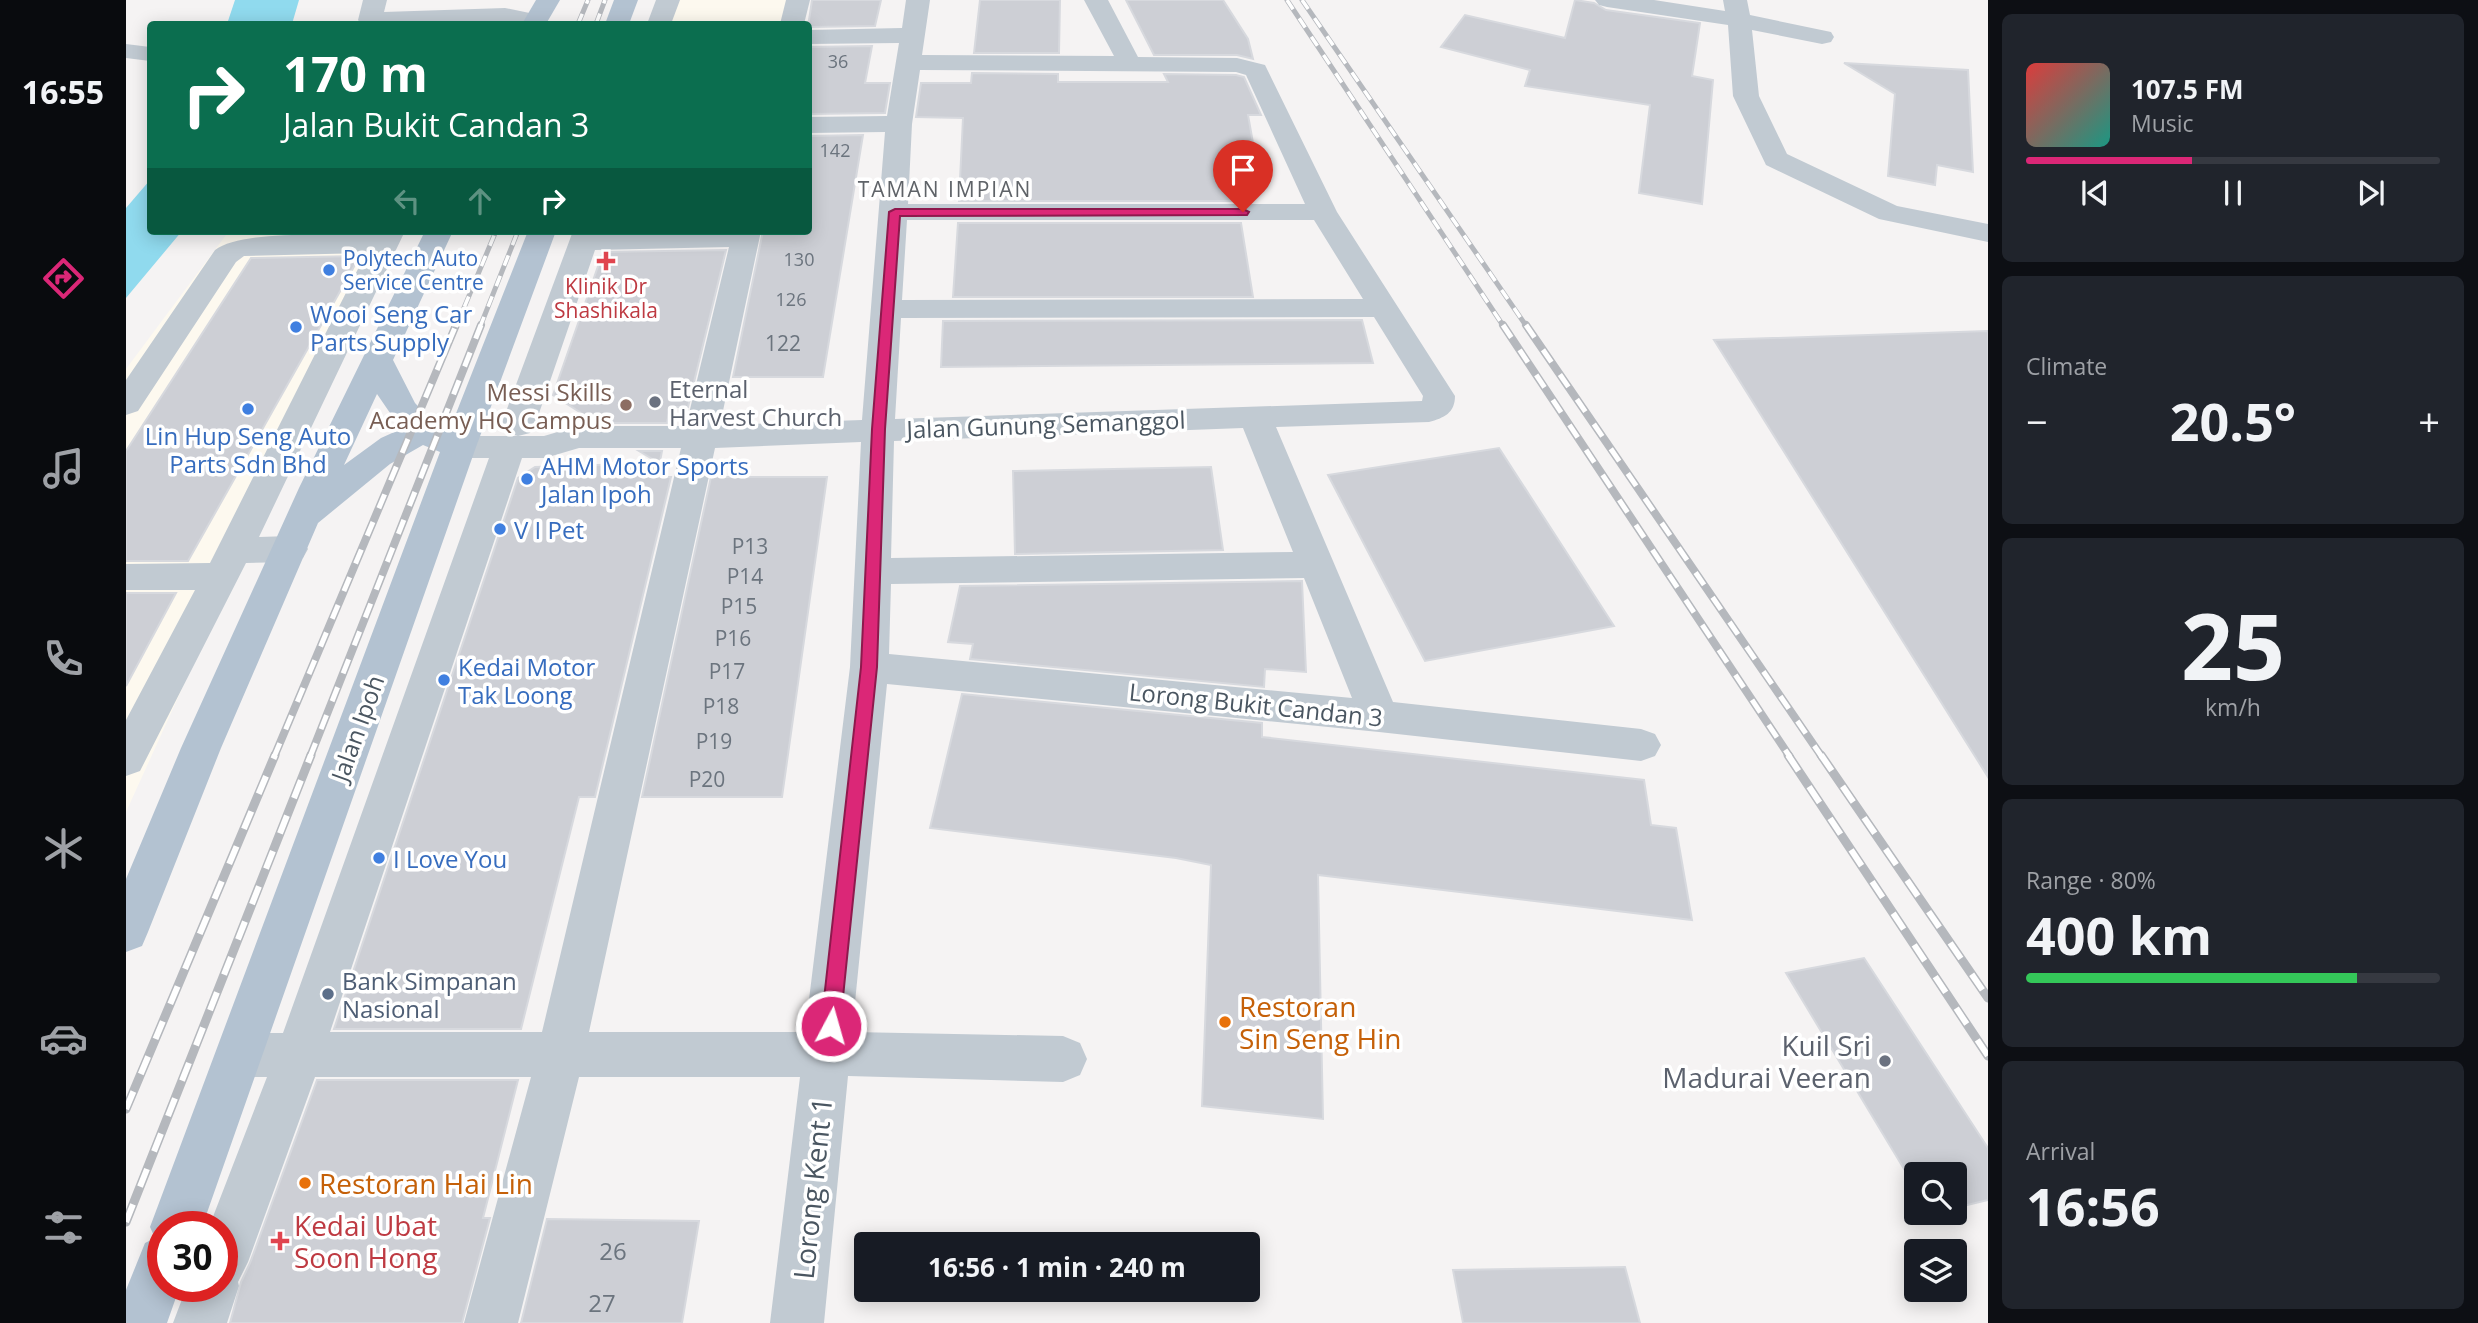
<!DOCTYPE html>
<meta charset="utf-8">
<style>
:root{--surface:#171b24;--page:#20242c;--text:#f1f3f6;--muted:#9ea1a6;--line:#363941;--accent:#db2777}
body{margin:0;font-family:"Open Sans",sans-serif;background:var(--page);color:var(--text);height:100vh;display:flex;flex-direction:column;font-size:26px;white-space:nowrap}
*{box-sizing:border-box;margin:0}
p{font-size:23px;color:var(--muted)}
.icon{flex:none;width:38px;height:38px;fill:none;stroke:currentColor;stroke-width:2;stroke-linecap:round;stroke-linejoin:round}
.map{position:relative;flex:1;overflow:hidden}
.sheet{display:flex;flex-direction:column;gap:14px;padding:14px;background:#0d0f14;width:490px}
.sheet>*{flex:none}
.hud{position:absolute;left:21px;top:21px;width:665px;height:214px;border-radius:7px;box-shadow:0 4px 18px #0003;background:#0b6e4f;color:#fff;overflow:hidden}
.buttons{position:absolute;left:1778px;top:1162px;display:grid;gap:14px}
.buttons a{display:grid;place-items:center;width:63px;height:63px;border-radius:7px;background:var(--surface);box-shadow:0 4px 18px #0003;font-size:35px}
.speed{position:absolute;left:21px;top:1211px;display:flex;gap:14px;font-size:35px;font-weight:700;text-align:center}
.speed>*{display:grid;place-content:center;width:91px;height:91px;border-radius:50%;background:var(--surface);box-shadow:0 4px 18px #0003;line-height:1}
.speed .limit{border:10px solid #d22;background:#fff;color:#111}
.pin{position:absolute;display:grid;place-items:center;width:60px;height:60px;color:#fff;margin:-72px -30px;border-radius:50% 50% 50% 0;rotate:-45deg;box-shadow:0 0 7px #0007}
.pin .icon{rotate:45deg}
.me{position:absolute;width:77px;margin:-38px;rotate:6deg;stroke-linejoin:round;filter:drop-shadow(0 0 5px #0008)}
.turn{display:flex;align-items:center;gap:24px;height:147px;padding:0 21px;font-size:32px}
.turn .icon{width:91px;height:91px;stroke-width:2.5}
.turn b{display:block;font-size:49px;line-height:60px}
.lanes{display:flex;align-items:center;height:66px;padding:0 21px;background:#0003;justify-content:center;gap:35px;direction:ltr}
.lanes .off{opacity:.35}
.big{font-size:52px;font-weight:700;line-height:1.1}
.sheet .widget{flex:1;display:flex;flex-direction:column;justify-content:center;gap:10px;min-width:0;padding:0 24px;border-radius:10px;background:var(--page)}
.sheet .dial{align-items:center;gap:0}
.dial b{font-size:91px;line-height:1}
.song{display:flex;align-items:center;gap:21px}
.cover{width:84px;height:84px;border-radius:10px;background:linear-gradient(135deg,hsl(0 70% 55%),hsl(170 70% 35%))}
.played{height:7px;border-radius:4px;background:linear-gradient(90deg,var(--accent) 40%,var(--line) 40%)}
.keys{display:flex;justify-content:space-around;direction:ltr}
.heat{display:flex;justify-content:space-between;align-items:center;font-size:38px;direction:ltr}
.charge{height:10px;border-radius:5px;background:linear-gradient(90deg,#34c759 80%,var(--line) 0)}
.trip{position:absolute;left:728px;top:1232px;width:406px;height:70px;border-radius:7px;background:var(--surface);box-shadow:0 4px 18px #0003;font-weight:700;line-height:70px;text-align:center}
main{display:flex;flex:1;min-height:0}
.tab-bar{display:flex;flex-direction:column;width:126px;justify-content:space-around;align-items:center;background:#090b0e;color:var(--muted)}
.tab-bar .icon{width:49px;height:49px}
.tab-bar .current{color:var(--accent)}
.tab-bar b{font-size:32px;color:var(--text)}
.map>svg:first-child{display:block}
.commercial{fill:#fdf9ef}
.water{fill:#90daee}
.building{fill:#cdcfd5;stroke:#d7d9de;stroke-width:2}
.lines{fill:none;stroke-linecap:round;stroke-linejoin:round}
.minor{fill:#c1cad2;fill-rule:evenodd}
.major{fill:#b3c2d1;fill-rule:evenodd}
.rail-far2-casing{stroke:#b5b8bd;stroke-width:5}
.rail-far1-casing{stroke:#b5b8bd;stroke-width:8}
.rail-casing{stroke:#b5b8bd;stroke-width:9}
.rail-far2{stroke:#fff;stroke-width:3.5;stroke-dasharray:11;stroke-linecap:butt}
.rail-far1{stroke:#fff;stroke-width:5;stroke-dasharray:15;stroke-linecap:butt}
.rail{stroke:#fff;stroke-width:6;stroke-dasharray:19;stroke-linecap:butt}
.route{fill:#db2777;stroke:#8e194d;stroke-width:2}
.health-dot{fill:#e0444e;stroke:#fff;stroke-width:2.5}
.shop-dot{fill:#3f7fe0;stroke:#fff;stroke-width:2.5}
.worship-dot{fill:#6b7280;stroke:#fff;stroke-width:2.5}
.education-dot{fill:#8d6e63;stroke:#fff;stroke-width:2.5}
.service-dot{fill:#5c6f8a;stroke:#fff;stroke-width:2.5}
.food-dot{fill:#e8710a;stroke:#fff;stroke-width:2.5}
.labels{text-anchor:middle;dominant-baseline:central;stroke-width:7;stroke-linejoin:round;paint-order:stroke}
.far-number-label{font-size:18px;fill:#6b747e}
.far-neighbourhood-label{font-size:21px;letter-spacing:2px;fill:#5f6368;stroke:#fff}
.far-shop-label{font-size:21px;fill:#366cbe;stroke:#fff;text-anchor:start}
.far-health-label{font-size:21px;fill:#be3a42;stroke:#fff}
.number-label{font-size:21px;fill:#6b747e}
.shop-label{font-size:24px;fill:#366cbe;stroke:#fff;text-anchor:start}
.worship-label{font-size:24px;fill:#5b616d;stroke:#fff;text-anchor:start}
.education-label{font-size:24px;fill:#785e54;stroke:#fff;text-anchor:end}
.street-label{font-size:24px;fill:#4a5661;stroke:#fff}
.service-label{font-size:24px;fill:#4e5e75;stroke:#fff;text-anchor:start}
.near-number-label{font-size:24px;fill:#6b747e}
.near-food-label{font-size:28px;fill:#c56008;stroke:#fff;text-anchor:start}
.near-worship-label{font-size:28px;fill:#5b616d;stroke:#fff;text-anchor:end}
.near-street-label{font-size:28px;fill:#4a5661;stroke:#fff}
.near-health-label{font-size:28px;fill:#be3a42;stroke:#fff;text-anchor:start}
</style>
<main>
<nav class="tab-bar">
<b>16:55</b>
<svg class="icon current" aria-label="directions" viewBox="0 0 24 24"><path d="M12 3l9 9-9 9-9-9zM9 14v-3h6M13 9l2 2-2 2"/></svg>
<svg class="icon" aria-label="music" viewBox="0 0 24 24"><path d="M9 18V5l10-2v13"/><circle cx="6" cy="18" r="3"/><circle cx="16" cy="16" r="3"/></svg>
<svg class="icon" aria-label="phone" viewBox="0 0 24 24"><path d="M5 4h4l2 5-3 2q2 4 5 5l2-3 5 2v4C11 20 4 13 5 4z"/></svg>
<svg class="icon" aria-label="climate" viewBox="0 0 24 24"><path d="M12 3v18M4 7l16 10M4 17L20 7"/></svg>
<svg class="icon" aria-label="car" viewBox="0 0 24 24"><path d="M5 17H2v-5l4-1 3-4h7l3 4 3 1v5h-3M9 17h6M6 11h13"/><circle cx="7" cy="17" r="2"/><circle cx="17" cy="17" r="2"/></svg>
<svg class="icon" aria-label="filters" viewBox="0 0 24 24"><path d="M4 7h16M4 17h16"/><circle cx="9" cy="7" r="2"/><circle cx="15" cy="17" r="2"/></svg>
</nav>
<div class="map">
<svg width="1862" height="1323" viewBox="0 0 1862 1323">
<rect width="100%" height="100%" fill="#f5f3f3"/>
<!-- commercial -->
<g class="commercial">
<path d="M539,0h124l-5,24h-128z"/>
<path d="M103,231h173l-165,337 -111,244v-443z"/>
</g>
<!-- water -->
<g class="water">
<path d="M109,0h64l-7,24h-65z"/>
<path d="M24,180v51h32l-56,67v-90z"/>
</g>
<!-- building -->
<g class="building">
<path d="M686,0h69l-6,26 -67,1z"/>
<path d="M854,0h80l-1,53h-85z"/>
<path d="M1000,0h97l25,39 5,20 -16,-4h-83z"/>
<path d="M1449,0l19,3 12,7 94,13 -8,53 21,4 -11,124 -63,-11 11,-88 -125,-19 5,-16 -89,-23 24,-32 100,23z"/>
<path d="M746,46l-7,37h25l-5,30 -77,1v-67z"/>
<path d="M1718,63l124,7 5,102 -36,-7 -2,20 -47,-9 7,-82z"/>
<path d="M846,73l86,1v8h110l-4,-8 72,1 8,2 17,38h-13l10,56h-26l5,30h-278l4,-83 -47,-1 5,-34h50z"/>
<path d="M737,135l-40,242h-90l30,-146h45v-95z"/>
<path d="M832,223h283l12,74h-300z"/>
<path d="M600,250l-38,157h-18l-3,16h-70l-44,-28 50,-143z"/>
<path d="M234,256l-172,305h-62v-110l125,-193z"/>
<path d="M1236,320l11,43 -432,4 2,-46z"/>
<path d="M1862,331v446l-274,-437z"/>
<path d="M1373,448l115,178 -189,35 -97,-186z"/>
<path d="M513,451h23l-5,26h14l-76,320h-16l-58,232h-187l184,-551 17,-11 124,-4z"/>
<path d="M1085,467l12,83 -208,4 -2,-83z"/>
<path d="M585,477h116l-45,320h-140z"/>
<path d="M1176,581l4,91 -41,-3 -1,18 -294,-28 3,-15 -25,-2 12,-56z"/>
<path d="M0,593h50l-50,93z"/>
<path d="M836,694l300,29v14l382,43 7,45 25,3 16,92 -374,-45 5,244 -121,-13 9,-241 -35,-7 -246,-30z"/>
<path d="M1738,958l124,190v52l-33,8v-34h-39v15l-130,-216z"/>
<path d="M191,1080h201l-35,138h7l-28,105h-232l11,-41 9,-19z"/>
<path d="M421,1219l152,2 -17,102h-161z"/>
<path d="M1499,1267l15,56h-177l-10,-53z"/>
</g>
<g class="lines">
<!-- minor -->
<g class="minor">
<path d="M237,0h24l-3,12 121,-4 39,8 4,5 -2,3 -41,-2 -144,2 -3,-4z"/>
<path d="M530,0h24l-9,24h-24z"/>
<path d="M660,0h24l-6,24h-24z"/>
<path d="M780,0h24l-8,55 192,1 -30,-56h24l30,57 99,1 28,7 72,147 118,184c0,17 -11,22 -26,26l-153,5 117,275 248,27 14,5 6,11 -6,11 -14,5 -262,-29 -492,-48 -35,348 211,4 17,7 7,16 -7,16 -17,7 -215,-6 -24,247h-54l30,-246h-221l-61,246h-54l67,-246h-216l-67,185 -10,20 1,4 -12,37h-54l14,-37h35v-59h-13l58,-150h-28l-17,-6 -7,-16 7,-16 17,-6h44l206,-575h-30l-12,-3 -5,-8 5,-8 12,-3h59l-12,-3 -5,-8 72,-194h188l-41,194 142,-5 23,-288 -77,1v-16l79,-1 12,-73 -91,1v-14l94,-2zM794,70l316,2 10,3 59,129h-397l4,-80zM781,220h407l49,79 -461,1zM603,247l-43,179h-108l-34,10h-26l12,-3 5,-8 60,-175zM1248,317l49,79 -1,5 -527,18 6,-101zM1117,428l50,124 -402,6 3,-117zM735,442l-11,225 -45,365h-216l126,-584zM453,448h102l-139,584h-212l192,-574h23zM1178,578l48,120 -463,-44 2,-70z"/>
<path d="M1469,0h59l71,11 -2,-11h24l3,15 81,17 3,5 -3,5 -9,2 -70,-14 7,66 28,58 110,52 91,18v18l-109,-23 -113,-54 -33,-69 -5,-71 -121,-18 -8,-2z"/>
<path d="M0,44l24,3v14l-24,-3z"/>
<path d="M251,231h28l-146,306 31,-1 13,4 5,9 -5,9 -13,4 -44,1 -106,208 -14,5v-56l69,-130h-69v-26l84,-1 156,-310 -122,3 -8,6 -98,149 -12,4v-35l89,-130c27,-21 122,-14 159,-15z"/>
</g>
<!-- major -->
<g class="major">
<path d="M410,0h24l-14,24h-24z"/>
<path d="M488,0h24l-9,24h-24z"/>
<path d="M299,231h28l-60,129 22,43 16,17 24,-4 73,-185h28l-80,216 -274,780h-39v59h17l-13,37h-41v-33l19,-47 10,-5 -5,-11 290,-775 -17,-7 -33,19 -72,59 -97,225 -73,184 -6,14 -16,6v-73l55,-131 118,-260zM251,394l24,35 -20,9 -37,27z"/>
</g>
<defs>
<g id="rail-far2">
<path d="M1161,0l217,327"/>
<path d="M1176,0l225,327"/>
<path d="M452,24l10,-24"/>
<path d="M470,24l9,-24"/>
<path d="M330,327l40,-96"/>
<path d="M354,327l38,-96"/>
</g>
<g id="rail-far1">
<path d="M1377,325l287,432"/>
<path d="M1400,325l296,432"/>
<path d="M148,757l182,-432"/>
<path d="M184,757l171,-432"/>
</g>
<g id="rail">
<path d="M1662,755l200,301"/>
<path d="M1695,755l167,243"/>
<path d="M0,1109l149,-354"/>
<path d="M0,1222l185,-467"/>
</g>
</defs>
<!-- rail-far2 casing -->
<use href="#rail-far2" class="rail-far2-casing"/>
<!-- rail-far1 casing -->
<use href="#rail-far1" class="rail-far1-casing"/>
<!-- rail casing -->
<use href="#rail" class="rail-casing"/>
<!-- rail-far2 -->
<use href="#rail-far2" class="rail-far2"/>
<!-- rail-far1 -->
<use href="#rail-far1" class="rail-far1"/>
<!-- rail -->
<use href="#rail" class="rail"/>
</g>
<!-- route -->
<path class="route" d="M1117,209l6,3 -2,3 -347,1 -15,213 -8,238 -37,359 -2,6 -7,3 -7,-3 -3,-6 40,-359 11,-238 17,-217 6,-3z"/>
<!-- markers -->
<g class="health-dot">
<path d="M476.5 250.5h7v7h7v7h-7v7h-7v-7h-7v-7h7z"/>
<path d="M150.5 1230.5h7v7h7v7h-7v7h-7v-7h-7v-7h7z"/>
</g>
<g class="shop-dot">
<circle cx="203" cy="270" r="7"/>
<circle cx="170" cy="327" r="7"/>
<circle cx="122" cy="409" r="7"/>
<circle cx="401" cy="479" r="7"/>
<circle cx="374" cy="529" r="7"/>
<circle cx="318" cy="680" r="7"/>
<circle cx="253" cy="858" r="7"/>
</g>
<g class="worship-dot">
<circle cx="529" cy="402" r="7"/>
<circle cx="1759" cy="1061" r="7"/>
</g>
<circle class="education-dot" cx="500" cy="405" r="7"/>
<circle class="service-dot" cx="202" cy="994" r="7"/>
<g class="food-dot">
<circle cx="1099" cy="1022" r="7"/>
<circle cx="179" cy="1183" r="7"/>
</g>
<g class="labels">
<!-- far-number labels -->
<g class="far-number-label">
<text x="712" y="61">36</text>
<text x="709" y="150">142</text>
<text x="673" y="259">130</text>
<text x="665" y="299">126</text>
</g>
<!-- far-neighbourhood labels -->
<g class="far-neighbourhood-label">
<text x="819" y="189">TAMAN IMPIAN</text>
</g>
<!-- far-shop labels -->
<g class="far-shop-label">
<text x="217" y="258">Polytech Auto<tspan x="217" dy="24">Service Centre</tspan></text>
</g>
<!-- far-health labels -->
<g class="far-health-label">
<text x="480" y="286">Klinik Dr<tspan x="480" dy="24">Shashikala</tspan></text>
</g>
<!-- number labels -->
<g class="number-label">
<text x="657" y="343">122</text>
<text x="624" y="546">P13</text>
<text x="619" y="576">P14</text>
<text x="613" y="606">P15</text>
<text x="607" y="638">P16</text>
<text x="601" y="671">P17</text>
<text x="595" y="706">P18</text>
<text x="588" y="741">P19</text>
<text x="581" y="779">P20</text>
</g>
<!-- shop labels -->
<g class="shop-label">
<text x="184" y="313">Wooi Seng Car<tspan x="184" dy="28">Parts Supply</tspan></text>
<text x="122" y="435" text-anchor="middle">Lin Hup Seng Auto<tspan x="122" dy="28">Parts Sdn Bhd</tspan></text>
<text x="415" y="465">AHM Motor Sports<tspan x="415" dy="28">Jalan Ipoh</tspan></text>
<text x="388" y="529">V I Pet</text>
<text x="332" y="666">Kedai Motor<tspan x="332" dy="28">Tak Loong</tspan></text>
<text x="267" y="858">I Love You</text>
</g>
<!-- worship labels -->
<g class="worship-label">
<text x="543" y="388">Eternal<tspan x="543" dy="28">Harvest Church</tspan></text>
</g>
<!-- education labels -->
<g class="education-label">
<text x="486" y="391">Messi Skills<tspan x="486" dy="28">Academy HQ Campus</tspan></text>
</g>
<!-- street labels -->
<g class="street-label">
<text transform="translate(920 424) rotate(-2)">Jalan Gunung Semanggol</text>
<text transform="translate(1130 704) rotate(6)">Lorong Bukit Candan 3</text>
<text transform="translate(231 728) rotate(-70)">Jalan Ipoh</text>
</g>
<!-- service labels -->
<g class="service-label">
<text x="216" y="980">Bank Simpanan<tspan x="216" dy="28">Nasional</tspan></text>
</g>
<!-- near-number labels -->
<g class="near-number-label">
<text x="487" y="1250">26</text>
<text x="476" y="1302">27</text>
</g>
<!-- near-food labels -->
<g class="near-food-label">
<text x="1113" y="1006">Restoran<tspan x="1113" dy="32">Sin Seng Hin</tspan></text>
<text x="193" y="1183">Restoran Hai Lin</text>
</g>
<!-- near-worship labels -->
<g class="near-worship-label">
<text x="1745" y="1045">Kuil Sri<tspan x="1745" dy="32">Madurai Veeran</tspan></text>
</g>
<!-- near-street labels -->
<g class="near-street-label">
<text transform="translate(686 1188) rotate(-84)">Lorong Kent 1</text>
</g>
<!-- near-health labels -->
<g class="near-health-label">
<text x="168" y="1225">Kedai Ubat<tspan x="168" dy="32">Soon Hong</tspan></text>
</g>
</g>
</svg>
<div class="buttons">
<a><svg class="icon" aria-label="search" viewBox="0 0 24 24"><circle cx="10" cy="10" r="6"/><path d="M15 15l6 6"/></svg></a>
<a><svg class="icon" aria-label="layers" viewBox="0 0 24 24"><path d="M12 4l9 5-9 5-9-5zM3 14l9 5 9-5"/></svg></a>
</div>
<div class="speed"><div class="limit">30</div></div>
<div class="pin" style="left:1117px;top:212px;background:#d93025"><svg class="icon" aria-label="arrive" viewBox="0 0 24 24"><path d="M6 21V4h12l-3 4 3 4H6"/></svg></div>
<svg class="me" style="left:705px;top:1026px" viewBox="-20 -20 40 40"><circle r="17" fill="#db2777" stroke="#fff" stroke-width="3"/><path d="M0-11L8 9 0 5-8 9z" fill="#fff"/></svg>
<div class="trip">16:56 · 1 min · 240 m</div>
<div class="hud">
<div class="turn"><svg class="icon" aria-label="right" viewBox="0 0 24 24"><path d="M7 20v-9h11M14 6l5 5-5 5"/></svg><div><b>170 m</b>Jalan Bukit Candan 3</div></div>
<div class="lanes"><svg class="icon off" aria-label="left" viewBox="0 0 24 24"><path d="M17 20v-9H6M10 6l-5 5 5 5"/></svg><svg class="icon off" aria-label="ahead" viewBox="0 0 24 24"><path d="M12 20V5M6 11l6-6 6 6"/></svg><svg class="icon" aria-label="right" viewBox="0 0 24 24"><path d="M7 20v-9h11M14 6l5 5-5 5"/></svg></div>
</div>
</div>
<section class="sheet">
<div class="widget">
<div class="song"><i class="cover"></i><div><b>107.5 FM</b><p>Music</p></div></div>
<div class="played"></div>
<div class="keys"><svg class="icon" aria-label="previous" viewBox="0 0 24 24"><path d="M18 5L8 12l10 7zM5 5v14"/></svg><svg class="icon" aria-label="pause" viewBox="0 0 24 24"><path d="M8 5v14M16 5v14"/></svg><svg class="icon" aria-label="next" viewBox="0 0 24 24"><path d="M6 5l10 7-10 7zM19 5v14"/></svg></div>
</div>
<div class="widget"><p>Climate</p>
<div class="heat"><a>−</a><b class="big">20.5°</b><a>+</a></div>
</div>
<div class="widget dial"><b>25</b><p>km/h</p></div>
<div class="widget"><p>Range · 80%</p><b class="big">400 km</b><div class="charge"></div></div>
<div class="widget"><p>Arrival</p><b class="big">16:56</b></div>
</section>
</main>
